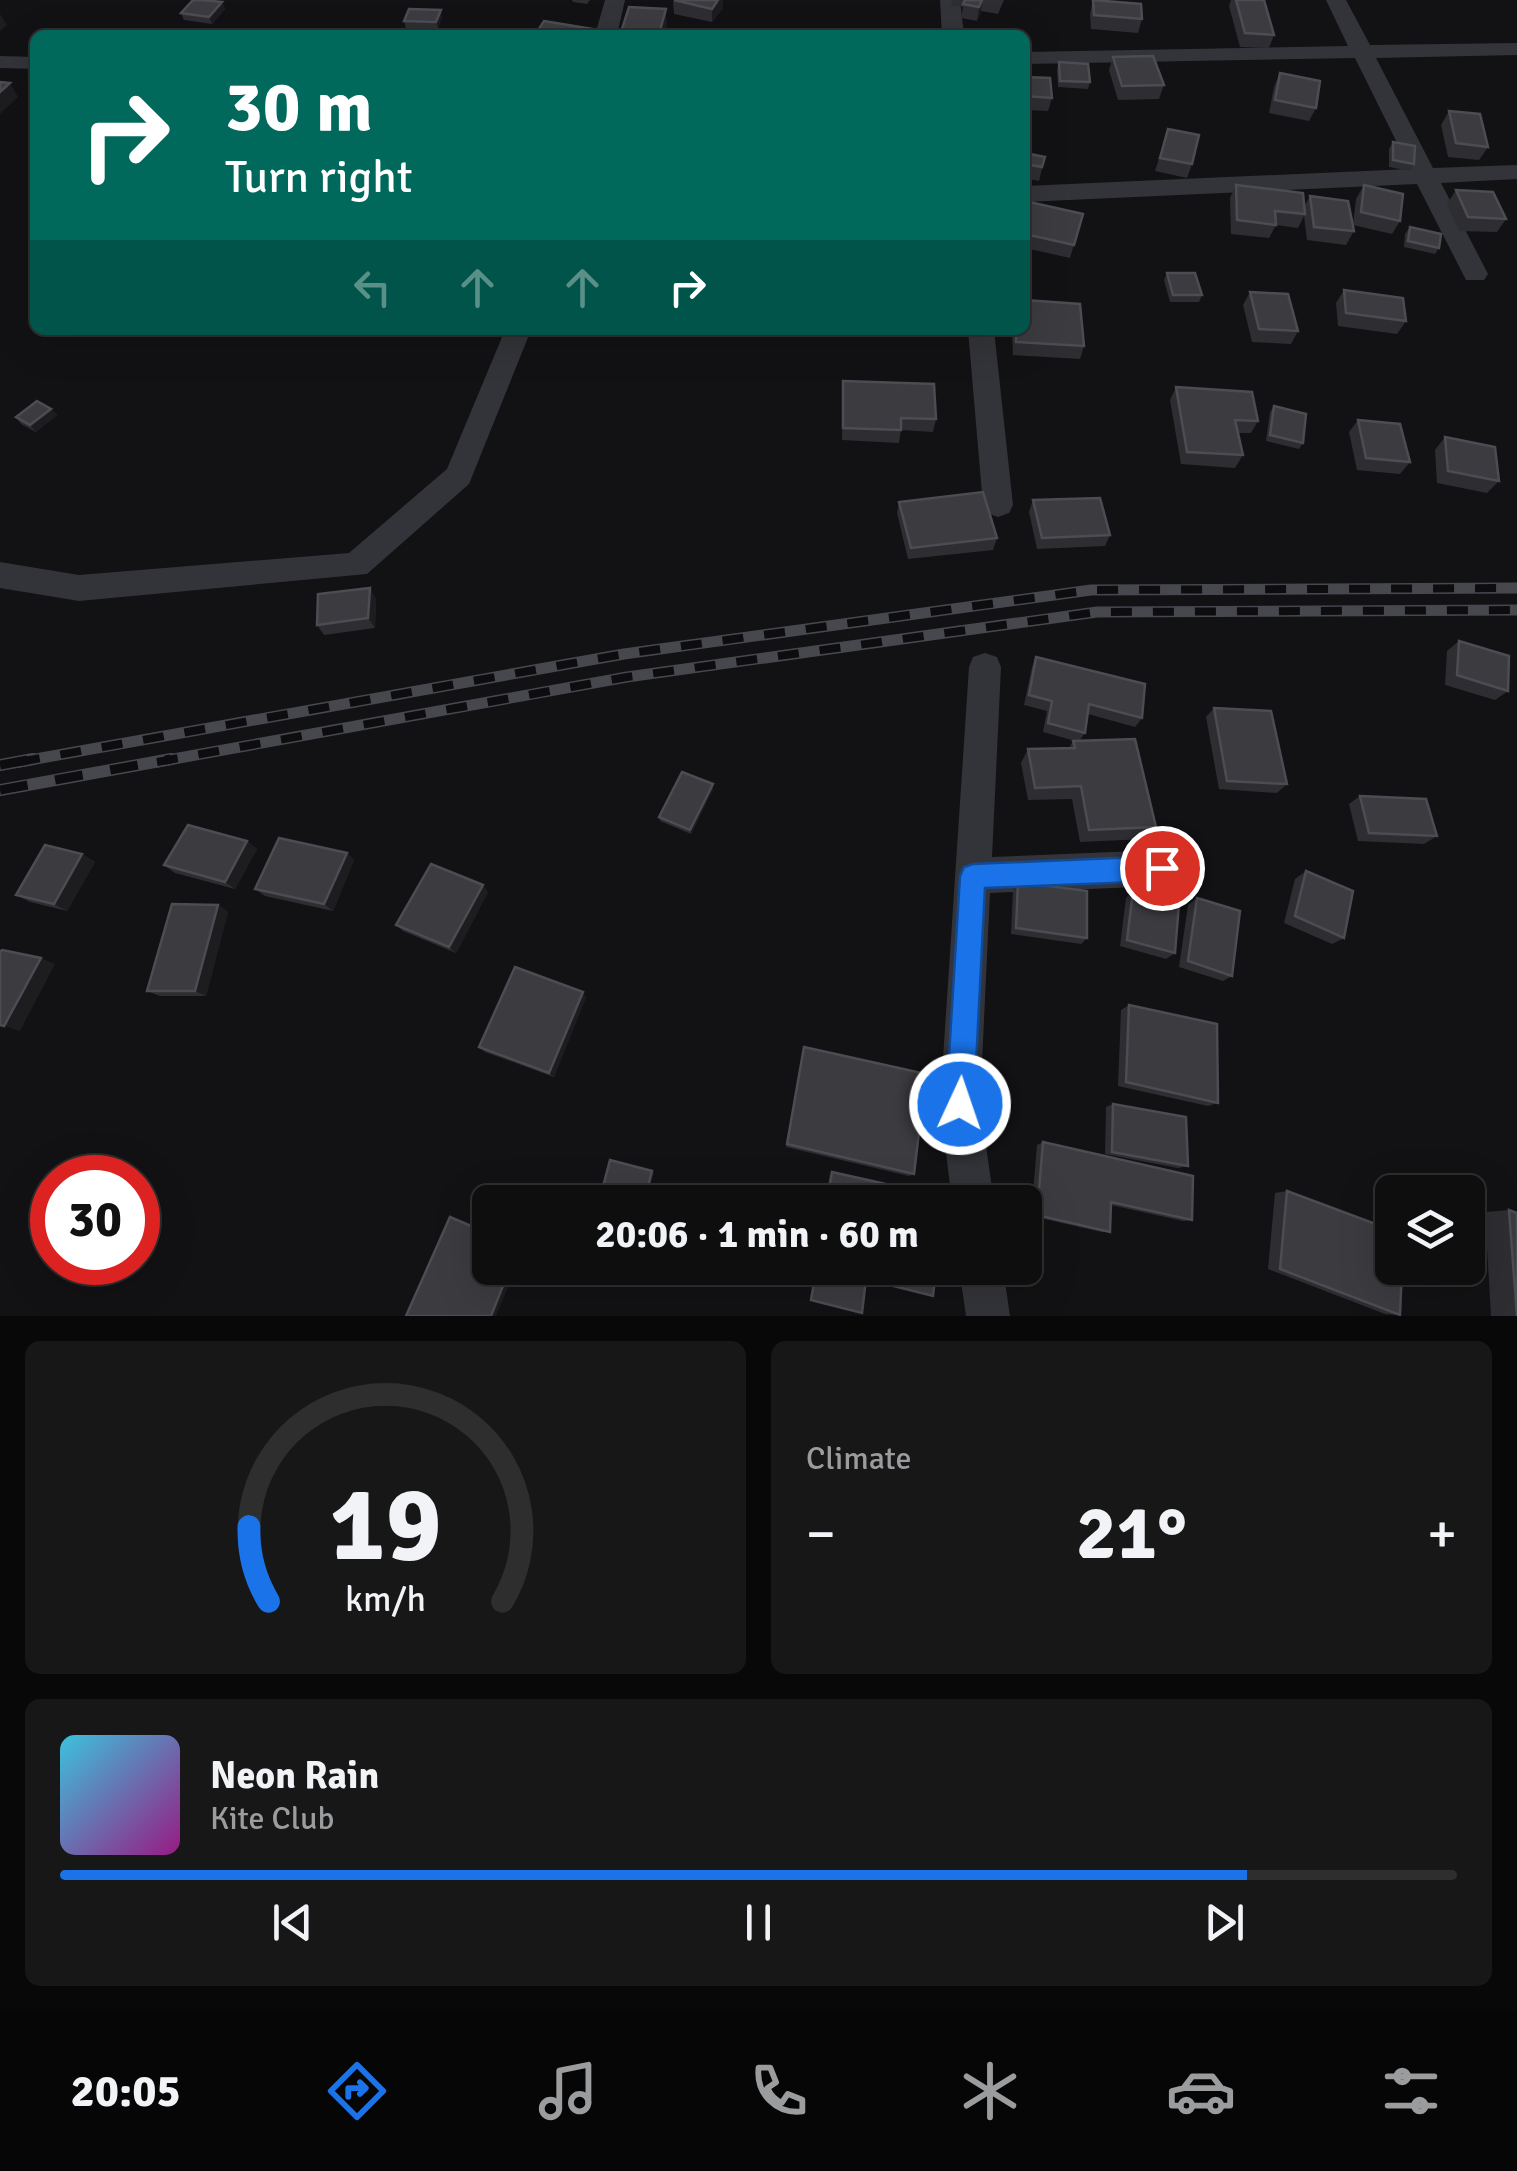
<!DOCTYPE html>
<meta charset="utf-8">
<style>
:root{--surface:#0e0e0f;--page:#171718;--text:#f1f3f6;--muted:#9b9c9e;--line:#2e2e2f;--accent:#1a73e8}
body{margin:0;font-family:Signika,sans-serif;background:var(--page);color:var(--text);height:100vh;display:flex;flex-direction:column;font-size:38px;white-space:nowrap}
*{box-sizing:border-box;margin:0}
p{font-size:32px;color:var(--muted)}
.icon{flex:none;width:55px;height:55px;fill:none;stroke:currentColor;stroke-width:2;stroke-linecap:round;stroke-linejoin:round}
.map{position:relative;height:1316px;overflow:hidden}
.side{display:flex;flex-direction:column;gap:25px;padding:25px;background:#080808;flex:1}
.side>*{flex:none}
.guide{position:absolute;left:30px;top:30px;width:1000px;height:305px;border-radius:15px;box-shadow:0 10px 40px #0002,0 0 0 2px var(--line);background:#00695c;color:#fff;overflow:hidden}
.tools{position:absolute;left:1375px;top:1175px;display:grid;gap:20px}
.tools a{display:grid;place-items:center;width:110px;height:110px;border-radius:15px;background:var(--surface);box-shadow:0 10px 40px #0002,0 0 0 2px var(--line);font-size:50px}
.speed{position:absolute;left:30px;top:1155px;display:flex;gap:20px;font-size:50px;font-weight:700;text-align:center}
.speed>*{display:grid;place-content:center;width:130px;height:130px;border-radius:50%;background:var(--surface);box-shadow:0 10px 40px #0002,0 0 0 2px var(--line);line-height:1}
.speed .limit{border:15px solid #d22;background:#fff;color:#111}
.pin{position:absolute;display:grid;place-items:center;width:85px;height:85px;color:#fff;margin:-42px;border:5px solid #fff;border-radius:50%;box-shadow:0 2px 10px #0007}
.me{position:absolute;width:110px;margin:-55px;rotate:3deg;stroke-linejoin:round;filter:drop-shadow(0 0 8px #0008)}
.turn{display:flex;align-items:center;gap:35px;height:210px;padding:0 30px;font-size:45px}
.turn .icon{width:130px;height:130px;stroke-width:2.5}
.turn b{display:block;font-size:70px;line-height:85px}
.lanes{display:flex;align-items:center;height:95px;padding:0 30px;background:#0003;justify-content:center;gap:50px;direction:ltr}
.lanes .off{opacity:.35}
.big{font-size:75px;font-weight:700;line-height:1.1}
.side .widget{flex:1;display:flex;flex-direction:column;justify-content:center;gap:15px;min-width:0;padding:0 35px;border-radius:15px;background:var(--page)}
.side .dial{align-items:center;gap:0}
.dial svg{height:260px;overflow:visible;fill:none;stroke:var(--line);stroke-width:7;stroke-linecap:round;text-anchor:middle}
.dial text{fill:var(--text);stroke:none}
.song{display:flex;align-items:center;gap:30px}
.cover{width:120px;height:120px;border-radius:15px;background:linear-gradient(135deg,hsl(190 70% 55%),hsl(310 70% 35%))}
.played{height:10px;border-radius:5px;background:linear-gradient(90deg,var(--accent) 85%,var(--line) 85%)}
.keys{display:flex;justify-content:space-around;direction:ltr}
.heat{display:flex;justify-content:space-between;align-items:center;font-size:55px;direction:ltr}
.side .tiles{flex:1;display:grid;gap:25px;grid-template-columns:1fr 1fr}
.widget:last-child{grid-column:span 2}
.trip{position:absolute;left:472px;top:1185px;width:570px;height:100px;border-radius:15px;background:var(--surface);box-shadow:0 10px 40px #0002,0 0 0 2px var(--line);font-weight:700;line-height:100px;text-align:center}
.tabs{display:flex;height:160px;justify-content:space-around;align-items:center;background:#060606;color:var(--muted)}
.tabs .icon{width:70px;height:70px}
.tabs .current{color:var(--accent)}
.tabs b{font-size:45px;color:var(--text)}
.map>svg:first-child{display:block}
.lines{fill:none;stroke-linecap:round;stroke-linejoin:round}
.street{fill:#333439;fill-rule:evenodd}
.rail-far1-casing{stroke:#46484e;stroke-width:11}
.rail-casing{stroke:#46484e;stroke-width:12}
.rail-far1{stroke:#0d0d0f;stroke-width:8;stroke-dasharray:21;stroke-linecap:butt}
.rail{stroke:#0d0d0f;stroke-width:9;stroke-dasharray:28;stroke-linecap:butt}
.wall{fill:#2e2e32}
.shaded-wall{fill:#1d1d20}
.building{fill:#3b3b40;stroke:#4b4d52;stroke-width:2.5}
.route{fill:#1a73e8;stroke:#114b97;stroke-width:2.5}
</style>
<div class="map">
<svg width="1517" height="1316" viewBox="0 0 1517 1316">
<rect width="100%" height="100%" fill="#121214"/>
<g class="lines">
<!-- street -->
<g class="street">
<path d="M605,0h20l-8,35h-22z"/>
<path d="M940,0h20l4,35h-22z"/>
<path d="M1326,0h20l24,45 147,-2v12l-141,3 57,110 84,-3v14l-76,4 47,91 -4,6h-18l-49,-96 -392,18v-16l385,-17 -55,-111 -330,6v-12l323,-6z"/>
<path d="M0,56l35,1v12l-35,-1z"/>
<path d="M505,330h26l-62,154 -102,90 -288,27 -79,-13v-26l79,13 270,-22 98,-84z"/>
<path d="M968,330h26l19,175 -4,8 -11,4 -11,-4 -4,-8z"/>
<path d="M985,653l12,4 4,10 -9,190 170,-7 13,6 5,12 -5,12 -13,6 -172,7 -10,211 14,98h-42l-12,-98 29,-437 4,-10z"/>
<path d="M959,1268h44l7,48h-44z"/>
</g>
<defs>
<g id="rail-far1">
<path d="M19,762l605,-108 467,-64 426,-2"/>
<path d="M157,762l470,-85 470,-65 420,-2"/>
</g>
<g id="rail">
<path d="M0,765l33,-6"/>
<path d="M0,790l171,-31"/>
</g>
</defs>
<!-- rail-far1 casing -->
<use href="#rail-far1" class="rail-far1-casing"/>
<!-- rail casing -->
<use href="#rail" class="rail-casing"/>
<!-- rail-far1 -->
<use href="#rail-far1" class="rail-far1"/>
<!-- rail -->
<use href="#rail" class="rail"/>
</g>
<!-- wall -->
<g class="wall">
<path d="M572,0h18l-3,4 -14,-2z"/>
<path d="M952,0h52l-6,14 -17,-3 -4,10 -16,-3 2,-11 -12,-2z"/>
<path d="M1093,0l49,19 -4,14 -47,-4 -1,-15z"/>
<path d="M1231,0h5l38,35 -5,13 -29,-1 -11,-41z"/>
<path d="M673,1l50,7 -11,14 -38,-8z"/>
<path d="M222,2l3,7 -13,15 -28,-4 -3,-7z"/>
<path d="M442,17l-4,11h-32l-2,-7z"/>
<path d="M667,23l-3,12h-42l-1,-3z"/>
<path d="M1113,57l51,28 -5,14 -41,1 -9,-30z"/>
<path d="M1059,62l31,20 -2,7 -30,-2 -1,-18z"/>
<path d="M1280,73l36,35 -7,13 -40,-8 5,-26z"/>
<path d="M1025,77l27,21 -4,13 -23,-1z"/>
<path d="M1449,111l39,36 -9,13 -31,-3 -7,-32z"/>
<path d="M1168,129l24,35 -5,14 -32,-7z"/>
<path d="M1393,142l21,22 -4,7 -21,-4v-18z"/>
<path d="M1025,153l20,4 -6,24 -14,-3z"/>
<path d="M1236,185l68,22 6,-11 44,35 -8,14 -39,-5 -3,-24 -6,12 -22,-3 -7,13 -38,-4 -1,-36z"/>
<path d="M1364,185l36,36 -8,13 -39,-9 3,-26z"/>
<path d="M1456,190l50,29 -9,13 -38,-1 -12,-27z"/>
<path d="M1025,201l58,13 -13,44 -45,-10z"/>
<path d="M1410,227l29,21 -4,6 -31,-7 1,-13z"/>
<path d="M1167,273l35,22 -3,7h-29l-6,-22z"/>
<path d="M1344,290l62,31 -9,13 -59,-8 -2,-23z"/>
<path d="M1250,292l48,39 -7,13 -39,-2 -9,-37z"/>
<path d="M1012,330h13l59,16 -4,13 -67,-4z"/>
<path d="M843,381l93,38 -3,13 -32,-2 -2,13 -57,-3z"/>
<path d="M1176,387l82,34 -7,12h-13l5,22 -8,13 -54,-4 -11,-64z"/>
<path d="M1274,406l29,37 -4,6 -33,-8 4,-29z"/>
<path d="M51,409l6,6 -21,17 -15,-8 -5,-7z"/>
<path d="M1358,420l52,42 -10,12 -43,-4 -8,-38z"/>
<path d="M1445,437l54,44 -12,12 -50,-10 -2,-33z"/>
<path d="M1033,500l77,35 -5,11 -68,3 -8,-37z"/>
<path d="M899,502l98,36 -4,12 -85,9 -11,-46z"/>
<path d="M370,588l6,11 -1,29 -51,7 -7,-10z"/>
<path d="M1459,641l49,50 -13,9 -50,-15 2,-34z"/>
<path d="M1036,657l106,61 -7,9 -47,-13 -3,19 -6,8 77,86 -11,12 -65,3 -8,-43 -44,1 -7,-37 7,-14 41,-1 4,-7h2l-32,-9 4,-21 -23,-6 8,-38z"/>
<path d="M1214,708l73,76 -10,9 -58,-4 -13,-72z"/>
<path d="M713,789l-22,45 -31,-13 -1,-4z"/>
<path d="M1360,796l77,40 -13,8 -66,-3 -9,-37z"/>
<path d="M247,841l10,8 -22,40 -60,-16 -11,-8z"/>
<path d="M347,853l7,7 -21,51 -68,-15 -10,-7z"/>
<path d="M82,854l13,8 -28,49 -37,-9 -14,-7z"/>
<path d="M1306,871l38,67 -12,6 -48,-21 11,-44z"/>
<path d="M1018,882l69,56 -6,6 -70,-10 2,-45z"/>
<path d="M1133,891l42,62 -9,6 -46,-13 6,-48z"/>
<path d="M488,892l-32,61 -53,-22 -7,-6z"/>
<path d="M1197,898l35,78 -9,5 -44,-14 9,-62z"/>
<path d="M218,905l10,7 -22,84h-46l-13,-5z"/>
<path d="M586,997l-32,80 -69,-25 -6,-5z"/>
<path d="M1129,1005l89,98 -10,3 -90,-20 3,-76z"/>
<path d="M804,1047l110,127 -5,2 -123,-29z"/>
<path d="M1113,1104l75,62 -10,2 -73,-14 1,-47z"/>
<path d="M1043,1142l149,78 -9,1 -72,-16 -1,27h-8l-71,-16 6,-71z"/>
<path d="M832,1172l112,30h-119l5,-28z"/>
<path d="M1287,1191l113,124 -15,-1 -117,-45 7,-76z"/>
<path d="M1509,1210l8,106h-26l-6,-104z"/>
<path d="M815,1268h121l-70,11 -55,21 -1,-2z"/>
</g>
<!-- shaded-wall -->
<g class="shaded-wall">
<path d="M718,0h5v8l-11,14v-13z"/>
<path d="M982,0l-1,11 -4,10 2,-14z"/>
<path d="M222,2l3,7 -13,15 -3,-7z"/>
<path d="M666,9l1,14 -3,12h-5z"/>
<path d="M441,10l1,7 -4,11 -2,-6z"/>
<path d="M0,14l7,11 -7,6z"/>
<path d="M10,83l8,14 -18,17v-22z"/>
<path d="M51,409l6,6 -21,17 -6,-7z"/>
<path d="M370,588l6,11 -1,29 -7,-10z"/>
<path d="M713,784v5l-22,45 -1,-4z"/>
<path d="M247,841l10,8 -22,40 -10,-7z"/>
<path d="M347,853l7,7 -21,51 -9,-7z"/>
<path d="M82,854l13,8 -28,49 -13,-7z"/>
<path d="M483,885l5,7 -32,61 -7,-6z"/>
<path d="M218,905l10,7 -22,84 -11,-5z"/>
<path d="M41,958l14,6 -35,67 -16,-5z"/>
<path d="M583,992l3,5 -32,80 -5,-4z"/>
<path d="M652,1171l2,1 -7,30h-3z"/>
<path d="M450,1217l7,1 33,14v2z"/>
<path d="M510,1268h6l-20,48h-5z"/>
</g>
<!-- building -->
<g class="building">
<path d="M193,0h10l19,2 -13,15 -28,-4z"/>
<path d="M674,0h44l-6,9z"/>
<path d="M965,0h17l-3,7 -16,-3z"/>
<path d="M1093,0l48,4 1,15 -48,-4z"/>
<path d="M1236,0h28l10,35 -29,-2z"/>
<path d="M629,7l37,2 -7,25 -38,-2z"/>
<path d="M409,9l32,1 -5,12 -32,-1z"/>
<path d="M544,21l48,8 -4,6h-53z"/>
<path d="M1153,56l11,29 -42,1 -9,-29z"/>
<path d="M1059,62l29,2 2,18 -30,-1z"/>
<path d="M1280,73l40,8 -4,27 -41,-8z"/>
<path d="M1025,77l25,1 2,20 -27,-2z"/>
<path d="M0,82l10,1 -10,9z"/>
<path d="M1449,111l31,3 8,33 -32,-4z"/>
<path d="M1168,129l31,6 -7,29 -32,-6z"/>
<path d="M1393,142l22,4 -1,18 -21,-4z"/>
<path d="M1025,153l20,4 -3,10 -17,-3z"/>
<path d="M1236,185l67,8 2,21 -30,-3 1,14 -39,-5z"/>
<path d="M1364,185l39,9 -3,27 -39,-9z"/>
<path d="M1456,190l37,2 13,27 -38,-2z"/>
<path d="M1310,196l38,5 6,30 -40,-4z"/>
<path d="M1025,201l58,13 -9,31 -49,-11z"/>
<path d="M1410,227l31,7 -2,14 -31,-7z"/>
<path d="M1167,273h28l7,22h-29z"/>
<path d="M1344,290l59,8 3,23 -60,-8z"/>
<path d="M1250,292l38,2 10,37 -39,-2z"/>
<path d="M1025,300l55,4 4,42 -68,-4v-12h9z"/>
<path d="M843,381l91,3 2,35 -35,-1v12l-58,-2z"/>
<path d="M1176,387l76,5 6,29 -23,-1 8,35 -56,-3z"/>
<path d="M37,401l14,8 -21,16 -14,-8z"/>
<path d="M1274,406l32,8 -3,29 -33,-8z"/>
<path d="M1358,420l42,4 10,38 -44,-4z"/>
<path d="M1445,437l50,10 4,34 -51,-10z"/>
<path d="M983,492l14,46 -86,10 -12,-46z"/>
<path d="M1100,498l10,37 -68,3 -9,-38z"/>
<path d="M370,588l-2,30 -51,7 1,-31z"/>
<path d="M1459,641l50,15 -1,35 -51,-16z"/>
<path d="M1036,657l109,27 -3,34 -53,-14 -4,29 -37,-10 4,-22 -23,-6z"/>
<path d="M1214,708l57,3 16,73 -60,-3z"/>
<path d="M1135,739l21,88 -67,3 -8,-44 -46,2 -7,-39 47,-1 -2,-7z"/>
<path d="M682,772l31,12 -23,46 -31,-13z"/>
<path d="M1360,796l66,3 11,37 -68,-3z"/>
<path d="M188,825l59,16 -22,41 -61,-17z"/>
<path d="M279,838l68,15 -23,51 -69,-15z"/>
<path d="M45,845l37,9 -28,50 -38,-9z"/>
<path d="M431,864l52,21 -34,62 -53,-22z"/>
<path d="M1306,871l47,20 -9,47 -49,-22z"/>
<path d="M1018,882l69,9v47l-71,-10z"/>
<path d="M1133,891l46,13 -4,49 -48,-13z"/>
<path d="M1197,898l43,13 -8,65 -44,-15z"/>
<path d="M172,904l46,1 -23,86h-48z"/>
<path d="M2,950l39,8 -37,68 -4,-1v-73z"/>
<path d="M515,967l68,25 -34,81 -70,-26z"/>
<path d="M1129,1005l88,19 1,79 -92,-21z"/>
<path d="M804,1047l122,27 -12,100 -127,-30z"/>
<path d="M1113,1104l73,13 2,49 -76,-14z"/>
<path d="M1043,1142l150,34 -1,44 -81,-18 -1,30 -73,-17z"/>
<path d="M610,1160l42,11 -8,31h-45z"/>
<path d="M832,1172l112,25v5h-117z"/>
<path d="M1287,1191l105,39v38h10l-2,47 -120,-46z"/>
<path d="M1509,1210l8,3v103z"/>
<path d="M450,1217l40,17v34h20l-19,48h-85z"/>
<path d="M817,1268h119l-3,28 -67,-17 -4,34 -51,-13z"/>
</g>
<!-- route -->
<path class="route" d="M1162,856l9,4 4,8 -4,9 -9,4 -177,7 -11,216 -4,10 -10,4 -10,-4 -4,-10 14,-228 4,-9 9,-3z"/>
</svg>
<div class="tools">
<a><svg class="icon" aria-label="layers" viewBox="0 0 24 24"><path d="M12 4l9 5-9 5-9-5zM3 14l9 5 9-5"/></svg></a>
</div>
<div class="speed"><div class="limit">30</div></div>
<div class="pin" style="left:1162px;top:868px;background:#d93025"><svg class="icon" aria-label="arrive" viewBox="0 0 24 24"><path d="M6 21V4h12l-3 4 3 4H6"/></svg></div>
<svg class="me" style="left:960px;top:1104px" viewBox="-20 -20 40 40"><circle r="17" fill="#1a73e8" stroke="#fff" stroke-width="3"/><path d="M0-11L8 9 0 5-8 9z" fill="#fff"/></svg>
<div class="trip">20:06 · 1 min · 60 m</div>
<div class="guide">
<div class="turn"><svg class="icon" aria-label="right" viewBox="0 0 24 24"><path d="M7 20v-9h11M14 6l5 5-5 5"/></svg><div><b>30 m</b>Turn right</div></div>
<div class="lanes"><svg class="icon off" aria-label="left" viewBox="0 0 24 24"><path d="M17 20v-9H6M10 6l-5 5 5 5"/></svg><svg class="icon off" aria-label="ahead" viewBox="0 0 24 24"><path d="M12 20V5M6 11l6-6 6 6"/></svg><svg class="icon off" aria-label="ahead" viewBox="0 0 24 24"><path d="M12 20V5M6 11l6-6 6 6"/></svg><svg class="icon" aria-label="right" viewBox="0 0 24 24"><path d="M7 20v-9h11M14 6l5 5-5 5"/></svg></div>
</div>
</div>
<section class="side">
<div class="tiles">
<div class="widget dial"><svg viewBox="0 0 100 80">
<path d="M14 69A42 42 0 1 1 86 69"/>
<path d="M14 69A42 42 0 0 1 8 46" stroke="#1a73e8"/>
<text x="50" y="56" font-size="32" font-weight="700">19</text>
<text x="50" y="72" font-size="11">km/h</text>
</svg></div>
<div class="widget"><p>Climate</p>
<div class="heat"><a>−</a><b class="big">21°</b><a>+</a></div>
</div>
<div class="widget">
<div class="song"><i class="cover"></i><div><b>Neon Rain</b><p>Kite Club</p></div></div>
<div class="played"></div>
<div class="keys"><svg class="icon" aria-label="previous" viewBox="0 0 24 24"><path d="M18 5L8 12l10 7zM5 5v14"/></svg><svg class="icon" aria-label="pause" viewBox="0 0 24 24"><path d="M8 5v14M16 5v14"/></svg><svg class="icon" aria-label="next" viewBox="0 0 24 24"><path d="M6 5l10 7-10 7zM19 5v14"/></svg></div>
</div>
</div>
</section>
<nav class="tabs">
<b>20:05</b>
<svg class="icon current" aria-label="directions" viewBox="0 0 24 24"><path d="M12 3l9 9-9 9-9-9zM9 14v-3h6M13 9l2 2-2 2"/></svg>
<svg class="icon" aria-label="music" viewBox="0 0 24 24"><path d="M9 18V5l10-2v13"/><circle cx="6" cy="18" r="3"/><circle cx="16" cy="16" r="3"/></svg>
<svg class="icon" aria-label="phone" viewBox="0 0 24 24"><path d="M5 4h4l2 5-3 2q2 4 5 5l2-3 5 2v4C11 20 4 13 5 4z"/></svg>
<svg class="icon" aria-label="climate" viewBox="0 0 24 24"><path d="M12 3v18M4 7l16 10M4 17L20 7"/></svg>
<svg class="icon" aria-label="car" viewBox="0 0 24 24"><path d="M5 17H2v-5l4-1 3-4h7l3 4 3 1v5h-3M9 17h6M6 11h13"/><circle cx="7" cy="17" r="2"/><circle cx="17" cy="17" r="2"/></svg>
<svg class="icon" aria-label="filters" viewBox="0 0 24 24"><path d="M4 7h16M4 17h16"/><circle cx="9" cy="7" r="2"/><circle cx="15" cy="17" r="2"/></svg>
</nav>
